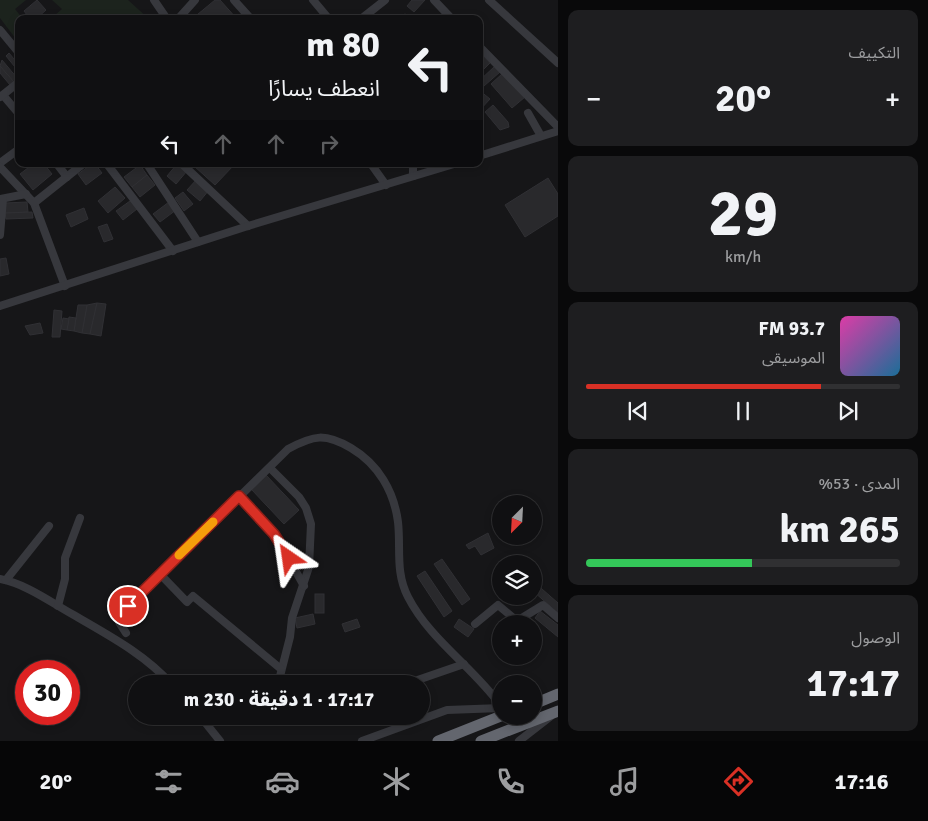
<!DOCTYPE html>
<html lang="ar">
<meta charset="utf-8">
<style>
:root{--surface:#101012;--page:#1e1e20;--text:#f1f3f6;--muted:#9c9d9f;--line:#303032;--accent:#d93025}
body{margin:0;font-family:Signika,"Noto Sans Arabic",sans-serif;background:var(--page);color:var(--text);direction:rtl;height:100vh;display:flex;flex-direction:column;font-size:19px;white-space:nowrap}
*{box-sizing:border-box;margin:0}
p{font-size:16px;color:var(--muted)}
.icon{flex:none;width:28px;height:28px;fill:none;stroke:currentColor;stroke-width:2;stroke-linecap:round;stroke-linejoin:round}
.map{position:relative;flex:1;overflow:hidden;direction:ltr}
.panel{display:flex;flex-direction:column;gap:10px;padding:10px;background:#09090a;width:370px}
.panel>*{flex:none}
.banner{position:absolute;left:15px;top:15px;width:468px;height:152px;border-radius:10px;box-shadow:0 2px 8px #0003,0 0 0 1px var(--line);direction:rtl;background:#101012;color:var(--text);overflow:hidden}
.needle{width:32px;rotate:204deg}
.buttons{position:absolute;left:492px;top:495px;display:grid;gap:10px}
.buttons a{display:grid;place-items:center;width:50px;height:50px;border-radius:50%;background:var(--surface);box-shadow:0 2px 8px #0003,0 0 0 1px var(--line);font-size:25px}
.speed{position:absolute;left:15px;top:660px;display:flex;gap:10px;font-size:25px;font-weight:700;text-align:center}
.speed>*{display:grid;place-content:center;width:65px;height:65px;border-radius:50%;background:var(--surface);box-shadow:0 2px 8px #0003,0 0 0 1px var(--line);line-height:1}
.speed .limit{border:8px solid #d22;background:#fff;color:#111}
.pin{position:absolute;display:grid;place-items:center;width:42px;height:42px;color:#fff;margin:-21px;border:2px solid #fff;border-radius:50%;box-shadow:0 1px 5px #0007}
.me{position:absolute;width:55px;margin:-28px;rotate:328deg;stroke-linejoin:round;filter:drop-shadow(0 0 4px #0008)}
.turn{display:flex;align-items:center;gap:18px;height:105px;padding:0 20px;font-size:22px}
.turn .icon{width:65px;height:65px;stroke-width:2.5}
.turn b{display:block;font-size:35px;line-height:42px}
.lanes{display:flex;align-items:center;height:48px;padding:0 20px;background:#0003;justify-content:center;gap:25px;direction:ltr}
.lanes .off{opacity:.35}
.big{font-size:38px;font-weight:800;line-height:1.1}
.panel .tile{flex:1;display:flex;flex-direction:column;justify-content:center;gap:8px;min-width:0;padding:0 18px;border-radius:10px;background:var(--page)}
.panel .dial{align-items:center;gap:0}
.dial b{font-size:65px;line-height:1}
.song{display:flex;align-items:center;gap:15px}
.cover{width:60px;height:60px;border-radius:8px;background:linear-gradient(135deg,hsl(320 70% 55%),hsl(200 70% 35%))}
.played{height:5px;border-radius:2px;background:linear-gradient(90deg,var(--accent) 75%,var(--line) 75%)}
.keys{display:flex;justify-content:space-around;direction:ltr}
.heat{display:flex;justify-content:space-between;align-items:center;font-size:28px;direction:ltr}
.charge{height:8px;border-radius:4px;background:linear-gradient(90deg,#34c759 53%,var(--line) 0)}
.trip{position:absolute;left:128px;top:675px;width:302px;height:50px;border-radius:25px;background:var(--surface);box-shadow:0 2px 8px #0003,0 0 0 1px var(--line);font-weight:800;line-height:50px;text-align:center;direction:rtl}
.tabs{display:flex;height:80px;justify-content:space-around;align-items:center;background:#060607;color:var(--muted)}
.tabs .icon{width:35px;height:35px}
.tabs .current{color:var(--accent)}
.tabs b{font-size:22px;color:var(--text)}
main{display:flex;flex:1;min-height:0}
.map>svg:first-child{display:block}
.green{fill:#1c231d}
.building{fill:#29292c;stroke:#303034}
.lines{fill:none;stroke-linecap:round;stroke-linejoin:round}
.minor{stroke:#37383d;stroke-width:8}
.highway{stroke:#63666e;stroke-width:11}
.route-casing{stroke:#8d1f18;stroke-width:12}
.route{stroke:#d93025;stroke-width:9}
.slow{stroke:#f59e0b;stroke-width:9}
</style>
<main>
<section class="panel">
<div class="tile"><p>التكييف</p>
<div class="heat"><a>−</a><b class="big">20°</b><a>+</a></div>
</div>
<div class="tile dial"><b>29</b><p>km/h</p></div>
<div class="tile">
<div class="song"><i class="cover"></i><div><b>93.7 FM</b><p>الموسيقى</p></div></div>
<div class="played"></div>
<div class="keys"><svg class="icon" aria-label="previous" viewBox="0 0 24 24"><path d="M18 5L8 12l10 7zM5 5v14"/></svg><svg class="icon" aria-label="pause" viewBox="0 0 24 24"><path d="M8 5v14M16 5v14"/></svg><svg class="icon" aria-label="next" viewBox="0 0 24 24"><path d="M6 5l10 7-10 7zM19 5v14"/></svg></div>
</div>
<div class="tile"><p>المدى · 53%</p><b class="big">265 km</b><div class="charge"></div></div>
<div class="tile"><p>الوصول</p><b class="big">17:17</b></div>
</section>
<div class="map">
<svg width="558" height="741" viewBox="0 0 558 741">
<rect width="100%" height="100%" fill="#161618"/>
<!-- green -->
<g class="green">
<path d="M0,0h26l-11,9 8,10h-4v24l-19,-25z"/>
<path d="M52,0h76l21,19h-92l-3,-3 8,-7z"/>
</g>
<!-- building -->
<g class="building">
<path d="M37,0l9,10 -10,9h-6l-6,-8z"/>
<path d="M215,0h5l17,19h-45z"/>
<path d="M412,0h13l-11,12 -7,-6z"/>
<path d="M9,53l10,12v7l-13,-16z"/>
<path d="M484,55l7,7 -12,12v-15z"/>
<path d="M2,60l16,19 -4,3 -14,-16z"/>
<path d="M0,66l14,16 -4,3 -10,-12z"/>
<path d="M495,66l5,6 -16,14 -5,-5z"/>
<path d="M503,73l22,24 -13,11 -21,-24z"/>
<path d="M479,90l11,9 -11,12z"/>
<path d="M493,105l15,17 1,5 -9,3 -15,-18z"/>
<path d="M33,164h11l8,10 -19,16 -13,-16z"/>
<path d="M92,164h3l7,9 -16,12 -8,-11z"/>
<path d="M177,164l10,7 -11,13 -9,-8z"/>
<path d="M196,164h36l2,1 -19,20 -21,-19z"/>
<path d="M140,165l7,10 -15,12 -8,-10z"/>
<path d="M147,175l8,10 -15,12 -8,-10z"/>
<path d="M548,178l10,16v22l-33,21 -20,-32z"/>
<path d="M197,179l12,11 -9,11 -13,-11z"/>
<path d="M115,187l10,11 -17,15 -10,-12z"/>
<path d="M183,192l10,12 -9,7 -9,-13z"/>
<path d="M130,201l7,8 -14,11 -7,-9z"/>
<path d="M27,202l1,10 -23,1v-10z"/>
<path d="M169,202l7,8 -16,12 -7,-8z"/>
<path d="M84,208l4,11 -17,8 -5,-12z"/>
<path d="M32,212l1,6 -27,1 -1,-6z"/>
<path d="M107,224l6,15 -9,3 -6,-15z"/>
<path d="M6,258l3,16 -9,2v-17z"/>
<path d="M97,303l-7,31 -8,-1 5,-28z"/>
<path d="M97,303l9,1 -5,32 -11,-2z"/>
<path d="M78,305h9l-5,28 -8,-2z"/>
<path d="M54,310l8,1 -2,26h-8z"/>
<path d="M69,317l7,1 -2,13 -7,-1z"/>
<path d="M63,318l6,1 -2,11 -6,-1z"/>
<path d="M40,323l3,10 -13,2 -5,-9z"/>
<path d="M266,475l33,35 -15,14 -33,-35z"/>
<path d="M488,533l6,15 -13,7 -6,-9 -6,3 -3,-4z"/>
<path d="M442,559l28,40 -8,6 -28,-41z"/>
<path d="M425,571l27,40 -8,6 -27,-41z"/>
<path d="M534,582l24,21v10l-24,-21z"/>
<rect x="315" y="594" width="9" height="19"/>
<path d="M540,611l18,14v12l-23,-19z"/>
<path d="M313,614l2,10 -18,4 -2,-10z"/>
<path d="M357,619l3,8 -15,5 -3,-8z"/>
<path d="M459,619l15,10 -6,8 -14,-10z"/>
</g>
<g class="lines">
<!-- minor -->
<g class="minor">
<path d="M154,0l13,19"/>
<path d="M234,0l17,19"/>
<path d="M313,0l16,19"/>
<path d="M434,0l18,19"/>
<path d="M489,0l69,63"/>
<path d="M178,19l17,-19"/>
<path d="M361,19l24,-19"/>
<path d="M404,19l1,-1"/>
<path d="M0,30l19,23"/>
<path d="M479,46l79,81"/>
<path d="M3,95l16,19"/>
<path d="M0,97l19,-15"/>
<path d="M528,113l13,23"/>
<path d="M479,156l79,-25"/>
<path d="M0,163l19,-14"/>
<path d="M57,164l10,13"/>
<path d="M107,164l66,87"/>
<path d="M147,164l51,78"/>
<path d="M182,164l66,62"/>
<path d="M371,164l15,21"/>
<path d="M0,167l34,36 31,83"/>
<path d="M413,176v-12"/>
<path d="M0,199l26,-5"/>
<path d="M34,203l49,-39"/>
<path d="M0,235l3,-36"/>
<path d="M0,306l248,-80 206,-62"/>
<path d="M270,468l29,29 7,11 5,16 -2,43 -17,51 -2,19 -12,47"/>
<path d="M239,496l41,47 24,43"/>
<path d="M160,574l27,28 6,-6 88,73"/>
<path d="M0,579c26,5 49,22 72,35 34,20 73,40 99,70"/>
<path d="M6,580l43,-54"/>
<path d="M58,606l7,-27v-21l15,-40"/>
<path d="M475,624l23,-19 19,16 26,-16 15,13"/>
<path d="M126,633l-7,-11 2,-9 7,-7 160,-157c26,-14 37,-16 63,-1 27,16 43,43 47,74 3,26 -3,50 10,75 22,43 65,70 93,109"/>
<path d="M406,684l58,-20"/>
<path d="M200,716l20,25"/>
<path d="M362,741l85,-31 54,-2"/>
<path d="M519,741l32,-25"/>
</g>
<!-- highway -->
<g class="highway">
<path d="M534,704l24,-10"/>
<path d="M438,741l63,-25"/>
<path d="M481,741l77,-30"/>
</g>
</g>
<g class="lines">
<defs>
<path id="route" d="M128,606l111,-110 35,38 15,24"/>
</defs>
<!-- route casing -->
<use href="#route" class="route-casing"/>
<!-- route -->
<use href="#route" class="route"/>
<!-- slow -->
<path class="slow" d="M179,555l34,-33"/>
</g>
</svg>
<div class="buttons">
<a><svg class="needle" viewBox="-14 -14 28 28"><path d="M0-13l5 13h-10z" fill="#e53935"/><path d="M0 13l5-13h-10z" fill="#9c9d9f"/></svg></a>
<a><svg class="icon" aria-label="layers" viewBox="0 0 24 24"><path d="M12 4l9 5-9 5-9-5zM3 14l9 5 9-5"/></svg></a>
<a>+</a>
<a>−</a>
</div>
<div class="speed"><div class="limit">30</div></div>
<div class="pin" style="left:128px;top:606px;background:#d93025"><svg class="icon" aria-label="arrive" viewBox="0 0 24 24"><path d="M6 21V4h12l-3 4 3 4H6"/></svg></div>
<svg class="me" style="left:289px;top:558px" viewBox="-20 -20 40 40"><path d="M0-17L14 15 0 8-14 15z" fill="#d93025" stroke="#fff" stroke-width="4"/></svg>
<div class="trip">17:17 · 1 دقيقة · 230 m</div>
<div class="banner">
<div class="turn"><svg class="icon" aria-label="left" viewBox="0 0 24 24"><path d="M17 20v-9H6M10 6l-5 5 5 5"/></svg><div><b>80 m</b>انعطف يسارًا</div></div>
<div class="lanes"><svg class="icon" aria-label="left" viewBox="0 0 24 24"><path d="M17 20v-9H6M10 6l-5 5 5 5"/></svg><svg class="icon off" aria-label="ahead" viewBox="0 0 24 24"><path d="M12 20V5M6 11l6-6 6 6"/></svg><svg class="icon off" aria-label="ahead" viewBox="0 0 24 24"><path d="M12 20V5M6 11l6-6 6 6"/></svg><svg class="icon off" aria-label="right" viewBox="0 0 24 24"><path d="M7 20v-9h11M14 6l5 5-5 5"/></svg></div>
</div>
</div>
</main>
<nav class="tabs">
<b>17:16</b>
<svg class="icon current" aria-label="directions" viewBox="0 0 24 24"><path d="M12 3l9 9-9 9-9-9zM9 14v-3h6M13 9l2 2-2 2"/></svg>
<svg class="icon" aria-label="music" viewBox="0 0 24 24"><path d="M9 18V5l10-2v13"/><circle cx="6" cy="18" r="3"/><circle cx="16" cy="16" r="3"/></svg>
<svg class="icon" aria-label="phone" viewBox="0 0 24 24"><path d="M5 4h4l2 5-3 2q2 4 5 5l2-3 5 2v4C11 20 4 13 5 4z"/></svg>
<svg class="icon" aria-label="climate" viewBox="0 0 24 24"><path d="M12 3v18M4 7l16 10M4 17L20 7"/></svg>
<svg class="icon" aria-label="car" viewBox="0 0 24 24"><path d="M5 17H2v-5l4-1 3-4h7l3 4 3 1v5h-3M9 17h6M6 11h13"/><circle cx="7" cy="17" r="2"/><circle cx="17" cy="17" r="2"/></svg>
<svg class="icon" aria-label="filters" viewBox="0 0 24 24"><path d="M4 7h16M4 17h16"/><circle cx="9" cy="7" r="2"/><circle cx="15" cy="17" r="2"/></svg>
<b>20°</b>
</nav>
